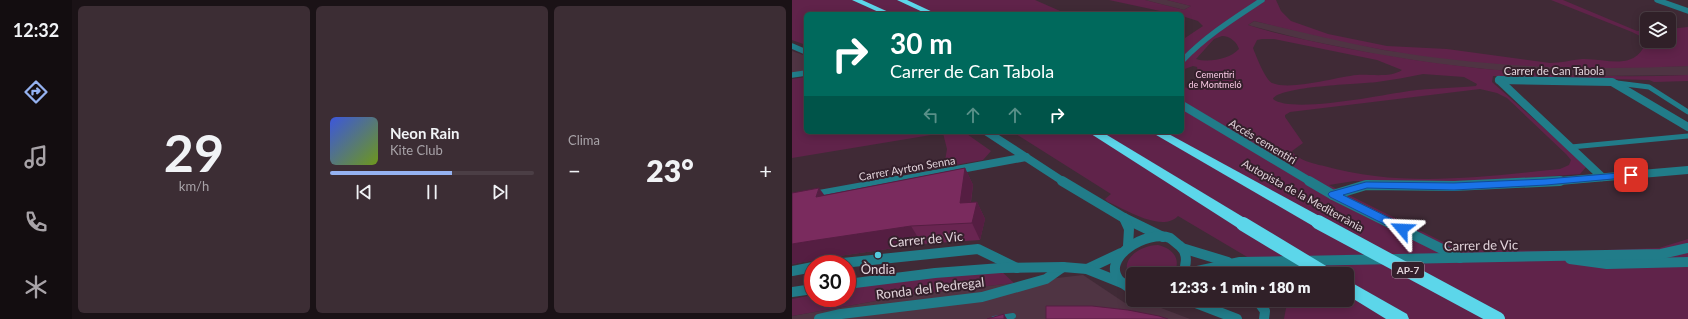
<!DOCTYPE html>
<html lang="es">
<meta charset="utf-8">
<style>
:root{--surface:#302028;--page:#3c2d34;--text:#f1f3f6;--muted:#a8a3a8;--line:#4b3e45;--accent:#95b2f1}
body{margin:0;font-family:Lato,sans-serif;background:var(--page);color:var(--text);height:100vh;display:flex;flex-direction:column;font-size:15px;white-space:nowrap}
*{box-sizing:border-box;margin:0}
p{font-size:13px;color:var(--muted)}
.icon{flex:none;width:22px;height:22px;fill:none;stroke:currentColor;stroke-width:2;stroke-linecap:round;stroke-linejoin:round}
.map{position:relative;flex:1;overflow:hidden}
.drawer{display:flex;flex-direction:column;gap:6px;padding:6px;background:#1a1216;width:720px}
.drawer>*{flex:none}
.guide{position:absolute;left:12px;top:12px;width:380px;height:122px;border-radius:6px;box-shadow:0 2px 10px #0003,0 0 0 1px var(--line);background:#00695c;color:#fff;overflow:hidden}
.tools{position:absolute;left:848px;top:12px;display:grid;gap:8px}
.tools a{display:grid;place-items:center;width:36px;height:36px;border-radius:6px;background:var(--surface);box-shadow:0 2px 10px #0003,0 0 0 1px var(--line);font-size:20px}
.speed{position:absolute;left:12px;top:255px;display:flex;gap:8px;font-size:20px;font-weight:700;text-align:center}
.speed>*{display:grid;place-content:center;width:52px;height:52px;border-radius:50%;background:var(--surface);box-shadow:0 2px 10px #0003,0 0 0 1px var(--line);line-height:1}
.speed .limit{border:6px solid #d22;background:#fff;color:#111}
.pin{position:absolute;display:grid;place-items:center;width:34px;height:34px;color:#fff;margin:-17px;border-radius:8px;box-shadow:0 2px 6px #0006}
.me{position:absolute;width:44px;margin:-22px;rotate:296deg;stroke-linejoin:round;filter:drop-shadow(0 0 3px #0008)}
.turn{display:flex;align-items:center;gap:14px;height:84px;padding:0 20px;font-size:18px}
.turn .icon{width:52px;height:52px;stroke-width:2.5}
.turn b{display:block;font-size:28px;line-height:34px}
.lanes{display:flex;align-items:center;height:38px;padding:0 20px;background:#0003;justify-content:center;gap:20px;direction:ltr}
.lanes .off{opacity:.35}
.big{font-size:30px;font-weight:800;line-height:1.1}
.drawer .widget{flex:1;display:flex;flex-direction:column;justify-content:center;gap:6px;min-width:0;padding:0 14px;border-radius:6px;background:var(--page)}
.drawer .dial{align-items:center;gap:0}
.dial b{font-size:52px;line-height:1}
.song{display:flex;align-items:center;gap:12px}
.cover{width:48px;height:48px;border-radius:6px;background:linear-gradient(135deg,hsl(230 70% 55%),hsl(80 70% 35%))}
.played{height:4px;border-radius:2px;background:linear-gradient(90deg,var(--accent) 60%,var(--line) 60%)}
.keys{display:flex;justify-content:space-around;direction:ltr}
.heat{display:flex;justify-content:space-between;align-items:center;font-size:22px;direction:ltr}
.drawer .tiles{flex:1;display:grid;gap:6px;grid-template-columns:repeat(3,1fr)}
.trip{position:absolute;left:334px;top:267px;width:228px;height:40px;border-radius:6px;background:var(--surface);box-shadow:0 2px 10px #0003,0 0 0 1px var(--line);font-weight:800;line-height:40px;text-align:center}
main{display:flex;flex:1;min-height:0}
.tab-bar{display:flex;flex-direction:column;width:72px;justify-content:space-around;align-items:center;background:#130d10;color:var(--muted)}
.tab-bar .icon{width:28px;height:28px}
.tab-bar .active{color:var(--accent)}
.tab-bar b{font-size:18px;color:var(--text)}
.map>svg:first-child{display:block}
.built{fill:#4f3443}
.green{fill:#60234a;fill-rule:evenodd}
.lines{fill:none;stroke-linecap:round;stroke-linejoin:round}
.service-far1{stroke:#217c89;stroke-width:5}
.service{stroke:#217c89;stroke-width:6}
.minor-far2{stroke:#217c89;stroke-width:5.5}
.minor-far1{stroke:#217c89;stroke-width:8}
.minor{stroke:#217c89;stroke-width:10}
.tertiary-far1{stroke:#217c89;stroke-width:5.5}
.tertiary{stroke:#217c89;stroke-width:10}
.motorway{fill:#5cd6ea;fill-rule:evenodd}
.motorway-bridge{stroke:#5cd6ea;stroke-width:14}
.wall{fill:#692551}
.shaded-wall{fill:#551e42}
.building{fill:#7a2b5e;stroke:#551e42}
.route{fill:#1a73e8;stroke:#114b97}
.poi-dot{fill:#54cadd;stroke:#35202c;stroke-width:1.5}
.labels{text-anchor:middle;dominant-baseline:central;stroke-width:4;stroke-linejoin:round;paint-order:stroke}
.far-park-label{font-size:9px;fill:#facbe5;stroke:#35202c}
.shield{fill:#35202c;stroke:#ae9ea6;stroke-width:1}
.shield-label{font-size:10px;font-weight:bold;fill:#e2d4db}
.street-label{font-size:11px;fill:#e2d4db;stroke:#35202c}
.near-street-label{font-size:13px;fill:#e2d4db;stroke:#35202c}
.near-poi-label{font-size:13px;fill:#e2d4db;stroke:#35202c}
</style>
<main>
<nav class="tab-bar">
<b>12:32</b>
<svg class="icon active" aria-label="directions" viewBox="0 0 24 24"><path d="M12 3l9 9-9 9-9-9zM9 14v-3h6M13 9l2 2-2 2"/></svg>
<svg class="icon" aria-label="music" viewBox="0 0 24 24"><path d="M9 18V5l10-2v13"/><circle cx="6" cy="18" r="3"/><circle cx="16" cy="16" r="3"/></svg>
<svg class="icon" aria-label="phone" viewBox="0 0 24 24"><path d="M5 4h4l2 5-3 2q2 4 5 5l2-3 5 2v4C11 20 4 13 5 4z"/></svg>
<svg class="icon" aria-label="climate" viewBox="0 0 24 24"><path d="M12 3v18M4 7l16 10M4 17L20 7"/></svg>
</nav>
<section class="drawer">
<div class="tiles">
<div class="widget dial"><b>29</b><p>km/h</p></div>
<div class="widget">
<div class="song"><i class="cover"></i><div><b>Neon Rain</b><p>Kite Club</p></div></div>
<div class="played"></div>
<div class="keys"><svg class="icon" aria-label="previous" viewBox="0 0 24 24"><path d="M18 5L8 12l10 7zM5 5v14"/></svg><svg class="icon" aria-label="pause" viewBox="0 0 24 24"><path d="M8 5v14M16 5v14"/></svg><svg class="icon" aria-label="next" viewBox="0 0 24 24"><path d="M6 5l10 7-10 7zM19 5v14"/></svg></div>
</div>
<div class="widget"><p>Clima</p>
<div class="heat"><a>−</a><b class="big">23°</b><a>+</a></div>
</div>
</div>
</section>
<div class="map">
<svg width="896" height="319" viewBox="0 0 896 319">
<rect width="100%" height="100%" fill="#402a36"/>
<!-- built -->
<g class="built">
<path d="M353,0h22l24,6 -7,4z"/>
<path d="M462,21l130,29 56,7 54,6 90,5 104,-2v9l-97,1 -97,-6 -55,-6 -59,-9 -74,-15 -58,-15z"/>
<path d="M0,51l14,5v15l-14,2z"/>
<path d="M291,275l42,28 36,5 29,11h-398v-3l117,-21z"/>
</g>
<!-- green -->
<g class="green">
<path d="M0,0h243l32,14h-261v31l-14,-5z"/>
<path d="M317,0h36l39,10 7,-4 -24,-6h109l5,11 10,10 37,13 59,12 60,3 103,14c11,0 21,-3 32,-4 25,-1 51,13 64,-16l-6,-7 -8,-4 -81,-32h12l74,31 10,-1v11h22v-12l19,-2v39c-101,5 -204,1 -304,-16 -44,-8 -87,-19 -130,-29l-6,4c31,10 65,16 97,23 112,22 228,32 343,27v6l-34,1 -5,-2 -156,-4 -1,6 95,84 -7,8 -125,10 -101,-3 -25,4 130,65 118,1 82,-3 29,-9v80h-404l3,-16 3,-3h57v-26h-71l-98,-58c-16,17 -53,-7 -70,-14l-3,-3 6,-5 -98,-62h169v-45l19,3 -4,-23 -4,-1 -11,4v-30l21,-14 -5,-5 -16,-5v-2h-8zM430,36c8,0 15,6 17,13 -9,10 -30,14 -43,10l18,-20zM470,39h12l103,21 25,10c-11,8 -32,4 -45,5 -21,2 -66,16 -85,8 -7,-4 -16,-27 -19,-35l4,-8zM631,74l41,3 13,7 -1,2c-23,2 -45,2 -67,5 -27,4 -118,23 -136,8 6,-13 87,-15 104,-17 15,-2 31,-5 46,-8zM688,89l17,4 10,5 59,56 5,6 -2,5 -9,4c-78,8 -159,19 -236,-3 -9,-2 -27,-6 -32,-15l11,-8 -18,-26v-2l5,-3z"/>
<path d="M14,77v55h158l27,19 -8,9 -39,7 3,-18 -4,-16 -151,25v-79z"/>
<path d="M366,245c14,3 24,14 16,28l-41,1 -1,5c-16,-18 8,-34 26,-34z"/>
<path d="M209,271l13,12 -105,12 -117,21v-17l21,-4v3h34v-10l22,-5z"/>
</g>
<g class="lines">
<!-- service-far1 -->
<g class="service-far1">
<path d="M825,83l32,4 39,25"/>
<path d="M779,147l117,-11"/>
</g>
<!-- service -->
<path class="service" d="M202,319l19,-3"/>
<!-- minor-far2 -->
<g class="minor-far2">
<path d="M0,46l14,6"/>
<path d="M390,61c24,-25 51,-42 80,-61"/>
<path d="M0,75l14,-2"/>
</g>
<!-- minor-far1 -->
<g class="minor-far1">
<path d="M707,80l113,2 76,45"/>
<path d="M707,80l103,97"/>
<path d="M390,105l129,77"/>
<path d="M195,132l77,50"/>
<path d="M99,182l135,-25"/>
<path d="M756,182l140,-12"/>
</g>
<!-- minor -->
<g class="minor">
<path d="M270,181l62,37 39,19"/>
<path d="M517,181l24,14 127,63"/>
<path d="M541,195l33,-10 88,1 106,-5"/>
<path d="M22,196l83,-15"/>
<path d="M332,218l5,11 -1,17"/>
<path d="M778,259l37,5 81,-2"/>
<path d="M41,264l145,-15 39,19"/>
<path d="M0,271l21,-4"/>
<path d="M461,274l9,-12"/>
<path d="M396,300l49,19"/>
<path d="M465,300l8,11 -1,8"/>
<path d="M27,319l22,-5 141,-17 64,-18 17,-12"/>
</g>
<!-- tertiary-far1 -->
<path class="tertiary-far1" d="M865,0l31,11"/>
<!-- tertiary -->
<g class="tertiary">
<path d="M390,248l46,14"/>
<path d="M295,269l34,-16"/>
<path d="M391,274l57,-12 421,-8 27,-6"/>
<path d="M55,284l88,-11 66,-5 62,-1 24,2 35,14"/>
<path d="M341,290c-4,-3 -9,-5 -13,-9 -21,-23 28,-52 50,-43 3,2 7,6 10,8 8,7 7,19 2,28"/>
<path d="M0,292l21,-3"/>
</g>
<!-- motorway -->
<g class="motorway">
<path d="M60,0h10l31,14h-10z"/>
<path d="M105,0h10l30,14h-10z"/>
<path d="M296,132h14l146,88 2,4 -2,4 -5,1 -5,-1z"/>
<path d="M359,132h14l158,86 2,4 -2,4 -5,1 -5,-1z"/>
<path d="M555,280l60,34 2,5h-23l-39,-24z"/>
</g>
<!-- motorway-bridge -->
<g class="motorway-bridge">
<path d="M526,222l180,97"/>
<path d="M451,224l83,50"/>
</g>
</g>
<!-- wall -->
<path class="wall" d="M173,168l8,17 -2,17h6l8,17 -5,21 -58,4 -90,13 -40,7v-71l32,2z"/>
<!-- shaded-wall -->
<g class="shaded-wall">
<path d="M173,168l8,17 -5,35 -8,-17z"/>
<path d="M27,188l13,17 -16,-8z"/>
<path d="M185,202l8,17 -5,21 -8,-17z"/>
<path d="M119,226l11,18 -90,13 -40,7v-20l25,-4z"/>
<path d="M212,314l3,5h-3z"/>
</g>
<!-- building -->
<g class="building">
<path d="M173,168l-5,35 17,-1 -5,21 -61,3 -94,14 -25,4v-51l27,-5 -3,9z"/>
<path d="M254,306h46l36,4 31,6 9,3h-122z"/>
<path d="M212,314v5h-17z"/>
</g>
<!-- route -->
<path class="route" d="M839,172l4,1v4l-89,8 -92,5 -87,-2 -24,7 63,31 2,3 -2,3 -4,1 -72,-36 -2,-3 2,-2 36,-10 88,1 92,-4z"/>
<!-- markers -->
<circle class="poi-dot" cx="86" cy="255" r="4"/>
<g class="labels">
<!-- far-park labels -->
<g class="far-park-label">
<text x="423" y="74">Cementiri<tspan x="423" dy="10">de Montmeló</tspan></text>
</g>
<!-- shield labels -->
<rect class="shield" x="600" y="262" width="32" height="16" rx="3"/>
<g class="shield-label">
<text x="616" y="270">AP-7</text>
</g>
<!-- street labels -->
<g class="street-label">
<text x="762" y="70">Carrer de Can Tabola</text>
<text transform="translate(471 141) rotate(31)">Accés cementiri</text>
<text transform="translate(115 168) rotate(-10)">Carrer Ayrton Senna</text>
<text transform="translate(511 195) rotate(29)">Autopista de la Mediterrània</text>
</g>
<!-- near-street labels -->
<g class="near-street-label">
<text transform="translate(134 239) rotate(-5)">Carrer de Vic</text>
<text transform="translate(689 245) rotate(-1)">Carrer de Vic</text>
<text transform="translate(138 288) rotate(-7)">Ronda del Pedregal</text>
</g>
<!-- near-poi labels -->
<g class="near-poi-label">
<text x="86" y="269">Òndia</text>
</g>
</g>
</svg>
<div class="tools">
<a><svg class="icon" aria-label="layers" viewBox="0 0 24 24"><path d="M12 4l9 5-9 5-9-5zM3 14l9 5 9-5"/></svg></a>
</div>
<div class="speed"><div class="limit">30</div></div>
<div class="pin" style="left:839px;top:175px;background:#d93025"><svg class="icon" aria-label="arrive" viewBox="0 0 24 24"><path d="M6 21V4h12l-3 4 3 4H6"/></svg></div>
<svg class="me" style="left:610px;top:229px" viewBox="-20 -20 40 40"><path d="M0-17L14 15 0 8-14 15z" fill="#1a73e8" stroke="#fff" stroke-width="4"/></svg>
<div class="trip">12:33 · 1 min · 180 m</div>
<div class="guide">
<div class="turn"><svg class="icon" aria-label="right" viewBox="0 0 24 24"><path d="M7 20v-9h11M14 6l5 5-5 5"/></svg><div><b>30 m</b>Carrer de Can Tabola</div></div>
<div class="lanes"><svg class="icon off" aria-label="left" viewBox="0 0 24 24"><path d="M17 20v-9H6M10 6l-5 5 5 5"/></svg><svg class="icon off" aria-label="ahead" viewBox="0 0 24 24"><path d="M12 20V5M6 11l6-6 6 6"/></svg><svg class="icon off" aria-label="ahead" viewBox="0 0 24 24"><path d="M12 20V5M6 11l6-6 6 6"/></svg><svg class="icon" aria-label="right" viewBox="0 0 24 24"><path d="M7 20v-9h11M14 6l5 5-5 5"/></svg></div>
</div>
</div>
</main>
